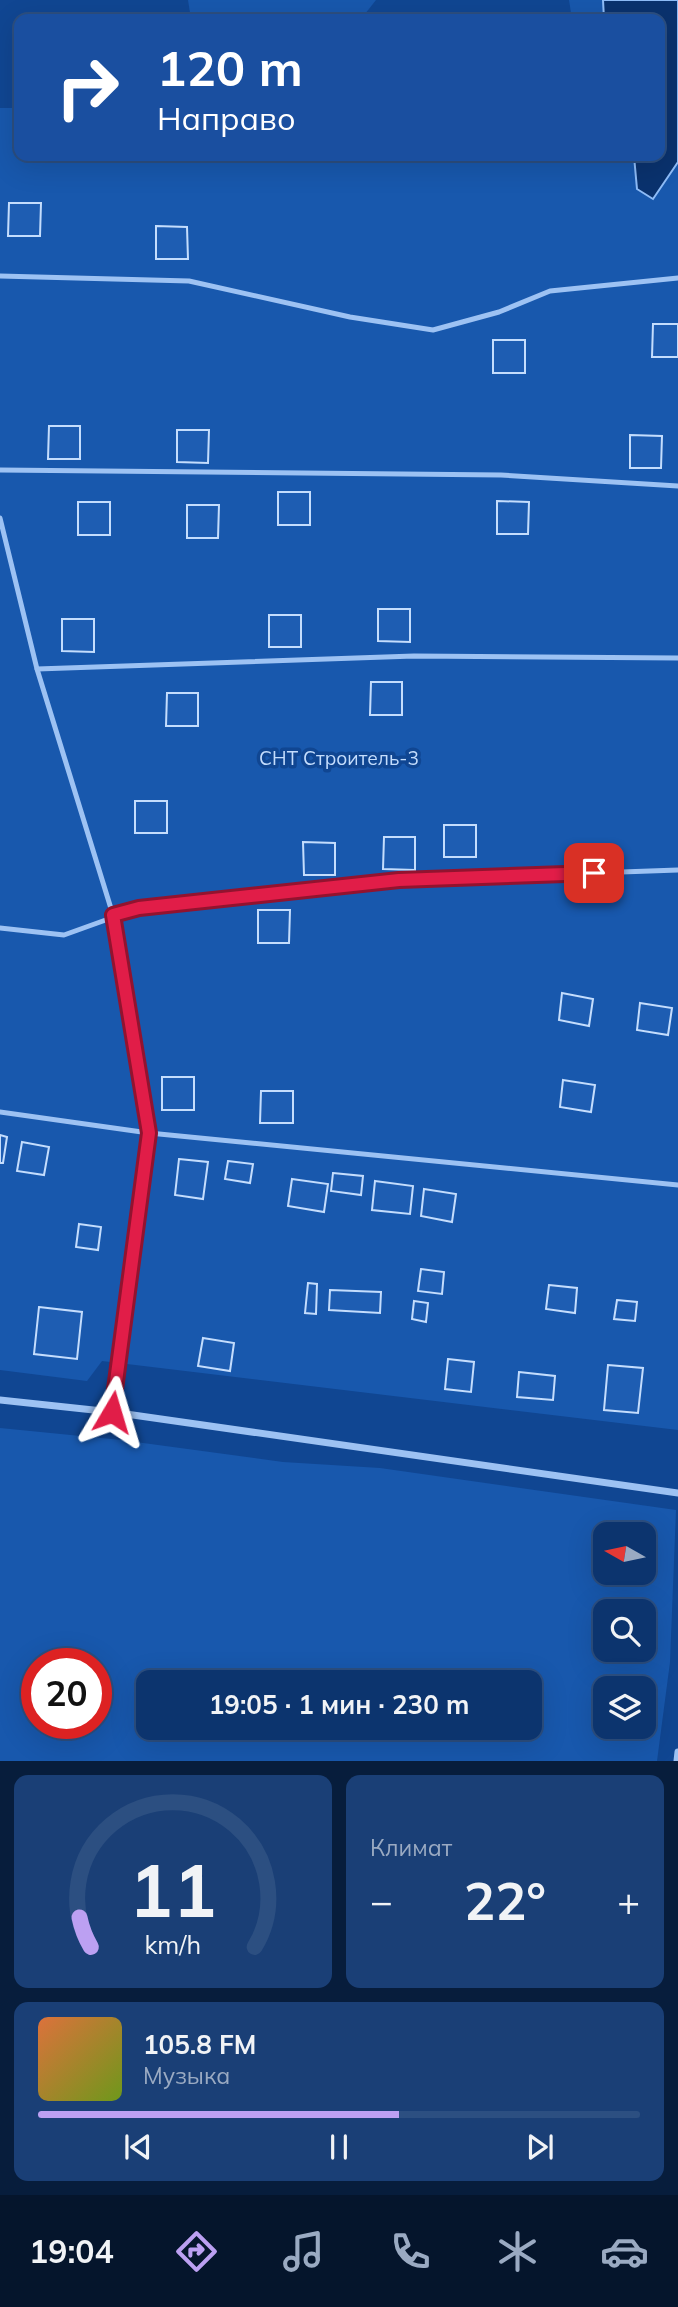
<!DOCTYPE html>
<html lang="ru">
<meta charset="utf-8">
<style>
:root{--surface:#0c346e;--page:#1a3f76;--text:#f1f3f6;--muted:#9aaac2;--line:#2c4f81;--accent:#bca0f2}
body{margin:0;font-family:Mulish,sans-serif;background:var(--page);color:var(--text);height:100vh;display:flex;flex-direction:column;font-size:26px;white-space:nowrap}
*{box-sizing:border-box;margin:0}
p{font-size:23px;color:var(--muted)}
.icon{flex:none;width:38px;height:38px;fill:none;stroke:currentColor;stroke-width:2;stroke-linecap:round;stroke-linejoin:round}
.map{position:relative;height:1761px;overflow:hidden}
.side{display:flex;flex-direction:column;gap:14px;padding:14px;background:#071d3c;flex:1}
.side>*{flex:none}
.top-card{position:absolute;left:14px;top:14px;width:651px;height:147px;border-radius:14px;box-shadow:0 7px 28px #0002,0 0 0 2px var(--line);background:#1a4fa0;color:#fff;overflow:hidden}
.needle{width:46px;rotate:279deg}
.tools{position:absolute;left:593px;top:1522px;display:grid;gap:14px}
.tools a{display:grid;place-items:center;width:63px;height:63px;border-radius:14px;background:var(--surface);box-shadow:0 7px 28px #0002,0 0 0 2px var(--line);font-size:35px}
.speed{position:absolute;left:21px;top:1648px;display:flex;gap:14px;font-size:35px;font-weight:700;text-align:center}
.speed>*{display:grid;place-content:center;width:91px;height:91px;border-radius:50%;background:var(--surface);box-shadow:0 7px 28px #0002,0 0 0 2px var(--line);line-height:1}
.speed .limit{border:10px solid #d22;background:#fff;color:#111}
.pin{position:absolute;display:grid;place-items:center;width:60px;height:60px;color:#fff;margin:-30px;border-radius:14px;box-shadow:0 4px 10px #0006}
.me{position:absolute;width:77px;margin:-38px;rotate:7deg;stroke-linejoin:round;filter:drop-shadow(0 0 5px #0008)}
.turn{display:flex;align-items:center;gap:24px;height:147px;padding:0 28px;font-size:32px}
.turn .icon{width:91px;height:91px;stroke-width:2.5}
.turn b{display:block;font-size:49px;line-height:60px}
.big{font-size:52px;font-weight:700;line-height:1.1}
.side .tile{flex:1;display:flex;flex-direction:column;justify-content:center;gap:10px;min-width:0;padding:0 24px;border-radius:14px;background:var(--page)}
.side .dial{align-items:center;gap:0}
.dial svg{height:182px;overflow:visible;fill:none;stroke:var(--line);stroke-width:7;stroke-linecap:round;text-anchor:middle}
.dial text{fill:var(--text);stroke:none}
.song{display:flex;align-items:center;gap:21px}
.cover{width:84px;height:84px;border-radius:10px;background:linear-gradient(135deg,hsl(20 70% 55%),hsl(80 70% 35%))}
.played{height:7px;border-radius:4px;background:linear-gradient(90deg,var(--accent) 60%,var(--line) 60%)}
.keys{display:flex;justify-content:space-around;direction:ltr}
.heat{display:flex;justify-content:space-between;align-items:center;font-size:38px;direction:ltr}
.side .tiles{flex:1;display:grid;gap:14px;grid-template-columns:1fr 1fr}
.tile:last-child{grid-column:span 2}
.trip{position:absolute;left:136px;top:1670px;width:406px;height:70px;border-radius:14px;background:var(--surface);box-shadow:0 7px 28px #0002,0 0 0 2px var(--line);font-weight:700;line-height:70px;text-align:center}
.tabs{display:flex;height:112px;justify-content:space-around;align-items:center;background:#05152c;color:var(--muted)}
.tabs .icon{width:49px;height:49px}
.tabs .current{color:var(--accent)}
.tabs b{font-size:32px;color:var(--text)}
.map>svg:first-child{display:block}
.green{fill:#1858ad;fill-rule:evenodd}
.water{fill:#0a326e;stroke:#8ebcf7;stroke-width:2}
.building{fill:#1e5db2;stroke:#c4ddfd;stroke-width:2}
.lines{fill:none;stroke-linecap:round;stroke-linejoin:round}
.service{stroke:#9dc2f3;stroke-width:5}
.minor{stroke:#9dc2f3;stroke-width:7}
.route-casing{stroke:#92132f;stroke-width:18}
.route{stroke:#e11d48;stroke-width:12}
.labels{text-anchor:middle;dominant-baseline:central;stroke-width:7;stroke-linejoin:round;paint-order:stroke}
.park-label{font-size:19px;fill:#c4ddfd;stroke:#104692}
</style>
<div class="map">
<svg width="678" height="1761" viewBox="0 0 678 1761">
<rect width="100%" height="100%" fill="#104692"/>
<!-- green -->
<g class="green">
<path d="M188,0h188l-15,19h-170z"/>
<path d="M569,0h109v1430l-576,-69 -15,20 -87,-11v-1262h19v48h641v-137h-88z"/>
<path d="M0,1428l121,12 162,22 97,6 296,42 -6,152 -13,99h-657zM606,1535h38v38h-38zM606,1612h38v38h-38zM96,1664v60h-59v-60zM149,1682h381v45h-381zM606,1689h38v38h-38z"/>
</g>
<!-- water -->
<path class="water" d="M603,0h75v162l-25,37 -16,-10 -3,-33h26v-137h-56z"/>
<!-- building -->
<g class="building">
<path d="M9,203h32l-1,33h-32z"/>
<path d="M156,226l31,1 1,32h-32z"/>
<path d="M653,324h25v33h-26z"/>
<rect x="493" y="340" width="32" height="33"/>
<path d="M49,426h31v33h-32z"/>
<path d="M177,430h32l-1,33 -31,-1z"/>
<path d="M630,435l32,1 -1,32h-31z"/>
<rect x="278" y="492" width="32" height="33"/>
<path d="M497,501l32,1 -1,32h-31z"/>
<rect x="78" y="502" width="32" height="33"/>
<path d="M187,505h32l-1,33h-31z"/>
<path d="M378,609h32v33l-32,-1z"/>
<rect x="269" y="615" width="32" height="32"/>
<path d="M62,619h32v33l-32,-1z"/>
<path d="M371,682h31v33h-32z"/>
<path d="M167,693h31v33h-32z"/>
<rect x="135" y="801" width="32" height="32"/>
<rect x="444" y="825" width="32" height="32"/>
<path d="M384,837h31v33l-32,-1z"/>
<path d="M303,842l32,1v32h-31z"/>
<path d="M258,910h32l-1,33h-31z"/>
<path d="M562,993l31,6 -4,27 -30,-6z"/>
<path d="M640,1003l32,5 -4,27 -31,-5z"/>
<rect x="162" y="1077" width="32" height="33"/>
<path d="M563,1080l32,5 -4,27 -31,-5z"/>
<path d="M261,1091h32v32h-33z"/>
<path d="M0,1135l7,2 -4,26h-3z"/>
<path d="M22,1142l27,5 -5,28 -27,-4z"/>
<path d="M179,1159l29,3 -5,37 -28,-4z"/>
<path d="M228,1161l25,3 -3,19 -25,-4z"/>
<path d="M333,1173l30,3 -2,19 -30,-4z"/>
<path d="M292,1179l36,5 -4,28 -36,-6z"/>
<path d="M375,1181l38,5 -3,28 -38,-4z"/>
<path d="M424,1189l32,5 -4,28 -31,-6z"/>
<path d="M79,1224l22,3 -3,23 -22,-3z"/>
<path d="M421,1269l23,3 -2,22 -24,-3z"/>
<path d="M308,1283l9,1 -1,30 -11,-1z"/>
<path d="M549,1285l28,3 -2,25 -29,-4z"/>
<path d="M330,1290l51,2 -1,21 -51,-3z"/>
<path d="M617,1300l20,2 -2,19 -21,-2z"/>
<path d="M414,1301l14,2 -2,19 -14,-3z"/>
<path d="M39,1307l43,5 -5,47 -43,-5z"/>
<path d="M203,1338l31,5 -4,28 -32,-5z"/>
<path d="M448,1359l26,3 -3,30 -26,-3z"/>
<path d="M608,1365l35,3 -5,45 -34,-3z"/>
<path d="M519,1372l36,4 -2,24 -36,-3z"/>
</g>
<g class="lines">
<!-- service -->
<g class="service">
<path d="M0,276l189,5 161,36 83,13 66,-18 51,-21 128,-13"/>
<path d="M0,470l501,5 177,11"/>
<path d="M0,518l37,151 76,246 36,218 -37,279"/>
<path d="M37,669l377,-13 264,2"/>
<path d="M0,928l64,7 75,-27 260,-28 279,-10"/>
<path d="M0,1112l149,21 529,52"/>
</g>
<!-- minor -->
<g class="minor">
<path d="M0,1400l112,12 566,81"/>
<path d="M677,1761l1,-9"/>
</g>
</g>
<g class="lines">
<defs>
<path id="route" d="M112,1412l37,-279 -36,-218 26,-7 260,-28 195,-7"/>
</defs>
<!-- route casing -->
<use href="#route" class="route-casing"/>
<!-- route -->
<use href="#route" class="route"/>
</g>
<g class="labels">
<!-- park labels -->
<g class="park-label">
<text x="339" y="758">СНТ Строитель-3</text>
</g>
</g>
</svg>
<div class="tools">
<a><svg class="needle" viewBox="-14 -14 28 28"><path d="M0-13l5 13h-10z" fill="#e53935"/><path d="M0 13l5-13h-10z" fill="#9aaac2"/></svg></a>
<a><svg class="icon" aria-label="search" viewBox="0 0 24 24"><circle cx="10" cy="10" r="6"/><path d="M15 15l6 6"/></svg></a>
<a><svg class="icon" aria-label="layers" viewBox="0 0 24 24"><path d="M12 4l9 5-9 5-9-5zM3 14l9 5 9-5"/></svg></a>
</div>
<div class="speed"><div class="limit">20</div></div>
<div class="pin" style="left:594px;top:873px;background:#d93025"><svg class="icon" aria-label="arrive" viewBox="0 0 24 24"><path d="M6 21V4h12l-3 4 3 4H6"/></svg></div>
<svg class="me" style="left:112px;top:1412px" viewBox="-20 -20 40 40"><path d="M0-17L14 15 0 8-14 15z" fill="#e11d48" stroke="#fff" stroke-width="4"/></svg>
<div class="trip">19:05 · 1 мин · 230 m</div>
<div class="top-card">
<div class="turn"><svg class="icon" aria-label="right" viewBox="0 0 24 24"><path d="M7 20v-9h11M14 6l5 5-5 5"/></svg><div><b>120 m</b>Направо</div></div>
</div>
</div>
<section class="side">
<div class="tiles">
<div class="tile dial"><svg viewBox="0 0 100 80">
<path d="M14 69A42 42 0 1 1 86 69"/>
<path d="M14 69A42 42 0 0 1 9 56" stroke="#bca0f2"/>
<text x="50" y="56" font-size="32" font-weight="700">11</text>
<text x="50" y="72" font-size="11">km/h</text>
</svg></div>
<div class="tile"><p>Климат</p>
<div class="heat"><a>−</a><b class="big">22°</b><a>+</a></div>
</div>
<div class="tile">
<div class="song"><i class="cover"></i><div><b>105.8 FM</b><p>Музыка</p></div></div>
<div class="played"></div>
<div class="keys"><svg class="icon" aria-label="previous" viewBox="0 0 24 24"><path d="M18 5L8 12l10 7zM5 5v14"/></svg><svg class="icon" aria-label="pause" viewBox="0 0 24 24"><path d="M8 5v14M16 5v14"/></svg><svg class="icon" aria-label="next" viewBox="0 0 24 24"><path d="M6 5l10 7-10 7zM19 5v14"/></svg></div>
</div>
</div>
</section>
<nav class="tabs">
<b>19:04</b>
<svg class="icon current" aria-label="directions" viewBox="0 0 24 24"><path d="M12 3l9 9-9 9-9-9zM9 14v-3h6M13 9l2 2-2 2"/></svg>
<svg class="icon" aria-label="music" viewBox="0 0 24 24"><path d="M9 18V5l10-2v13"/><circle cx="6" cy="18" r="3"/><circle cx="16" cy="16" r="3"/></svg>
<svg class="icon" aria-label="phone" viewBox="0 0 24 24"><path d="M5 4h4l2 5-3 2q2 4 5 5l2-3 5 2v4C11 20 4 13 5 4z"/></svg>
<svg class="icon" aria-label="climate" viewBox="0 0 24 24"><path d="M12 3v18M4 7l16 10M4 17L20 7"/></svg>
<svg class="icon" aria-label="car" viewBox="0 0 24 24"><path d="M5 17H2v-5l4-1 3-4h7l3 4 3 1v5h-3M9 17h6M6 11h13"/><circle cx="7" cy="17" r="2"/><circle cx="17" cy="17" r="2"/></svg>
</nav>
